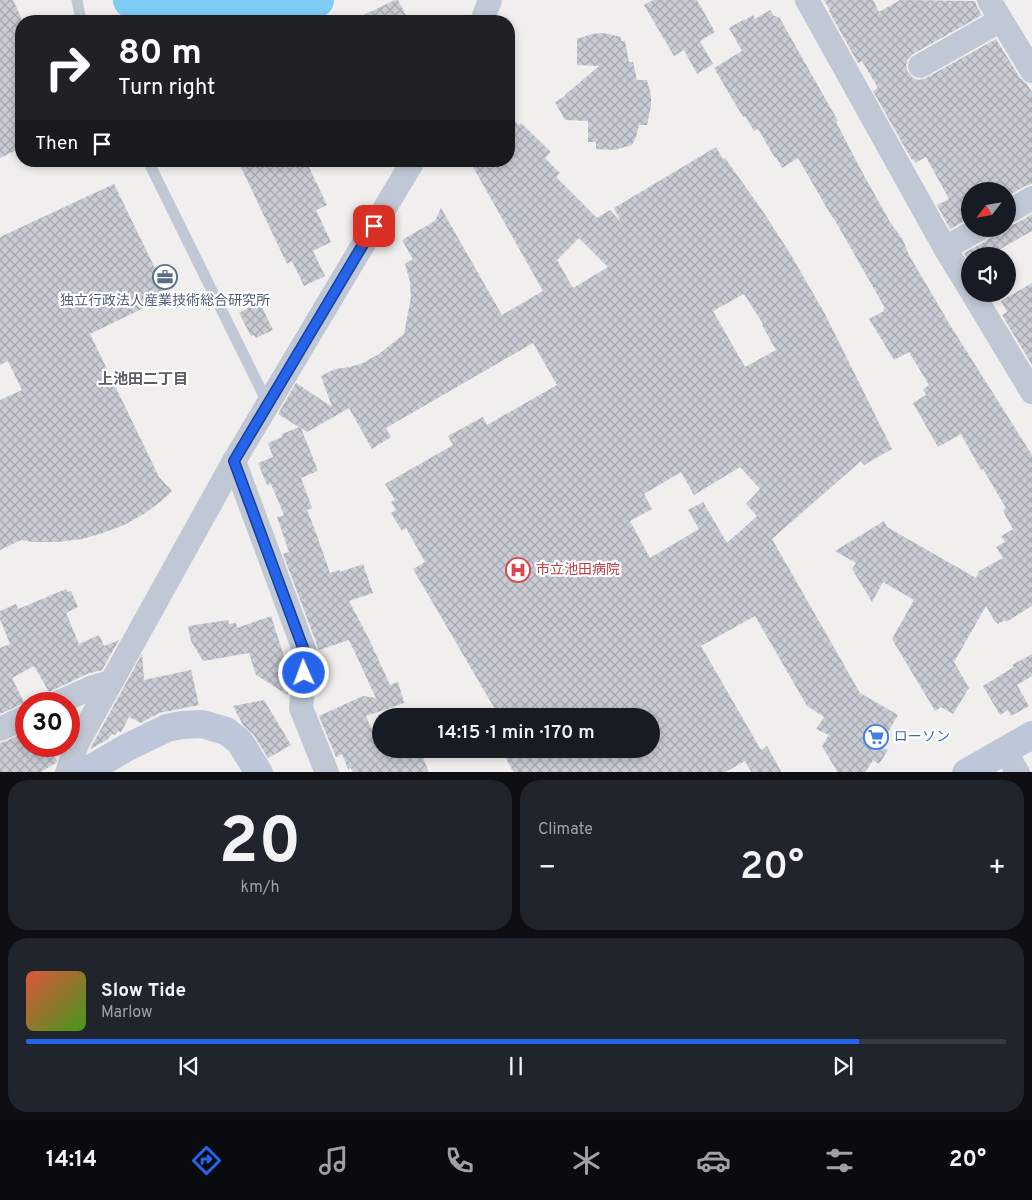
<!DOCTYPE html>
<meta charset="utf-8">
<style>
:root{--surface:#171b24;--page:#20242c;--text:#f1f3f6;--muted:#9ea1a6;--line:#363941;--accent:#2563eb}
body{margin:0;font-family:Overpass,"Noto Sans JP",sans-serif;background:var(--page);color:var(--text);height:100vh;display:flex;flex-direction:column;font-size:19px;white-space:nowrap}
*{box-sizing:border-box;margin:0}
p{font-size:16px;color:var(--muted)}
.icon{flex:none;width:28px;height:28px;fill:none;stroke:currentColor;stroke-width:2;stroke-linecap:round;stroke-linejoin:round}
.map{position:relative;height:772px;overflow:hidden}
.panel{display:flex;flex-direction:column;gap:8px;padding:8px;background:#0d0f14;flex:1}
.panel>*{flex:none}
.top-card{position:absolute;left:15px;top:15px;width:500px;height:152px;border-radius:20px;box-shadow:0 2px 8px #0003;background:#202124;color:#fff;overflow:hidden}
.needle{width:32px;rotate:239deg}
.fabs{position:absolute;left:961px;top:182px;display:grid;gap:10px}
.fabs a{display:grid;place-items:center;width:55px;height:55px;border-radius:50%;background:var(--surface);box-shadow:0 2px 8px #0003;font-size:25px}
.speed{position:absolute;left:15px;top:692px;display:flex;gap:10px;font-size:25px;font-weight:700;text-align:center}
.speed>*{display:grid;place-content:center;width:65px;height:65px;border-radius:50%;background:var(--surface);box-shadow:0 2px 8px #0003;line-height:1}
.speed .limit{border:8px solid #d22;background:#fff;color:#111}
.pin{position:absolute;display:grid;place-items:center;width:42px;height:42px;color:#fff;margin:-21px;border-radius:10px;box-shadow:0 2px 8px #0006}
.me{position:absolute;width:55px;margin:-28px;rotate:358deg;stroke-linejoin:round;filter:drop-shadow(0 0 4px #0008)}
.turn{display:flex;align-items:center;gap:18px;height:105px;padding:0 20px;font-size:22px}
.turn .icon{width:65px;height:65px;stroke-width:2.5}
.turn b{display:block;font-size:35px;line-height:42px}
.then{display:flex;align-items:center;height:48px;padding:0 20px;background:#0003;gap:10px;font-size:19px}
.big{font-size:38px;font-weight:600;line-height:1.1}
.panel .card{flex:1;display:flex;flex-direction:column;justify-content:center;gap:8px;min-width:0;padding:0 18px;border-radius:20px;background:var(--page)}
.panel .dial{align-items:center;gap:0}
.dial b{font-size:65px;line-height:1}
.song{display:flex;align-items:center;gap:15px}
.cover{width:60px;height:60px;border-radius:8px;background:linear-gradient(135deg,hsl(10 70% 55%),hsl(100 70% 35%))}
.played{height:5px;border-radius:2px;background:linear-gradient(90deg,var(--accent) 85%,var(--line) 85%)}
.keys{display:flex;justify-content:space-around;direction:ltr}
.heat{display:flex;justify-content:space-between;align-items:center;font-size:28px;direction:ltr}
.panel .tiles{flex:1;display:grid;gap:8px;grid-template-columns:1fr 1fr}
.card:last-child{grid-column:span 2}
.trip{position:absolute;left:372px;top:708px;width:288px;height:50px;border-radius:25px;background:var(--surface);box-shadow:0 2px 8px #0003;font-weight:600;line-height:50px;text-align:center}
.menu{display:flex;height:80px;justify-content:space-around;align-items:center;background:#090b0e;color:var(--muted)}
.menu .icon{width:35px;height:35px}
.menu .selected{color:var(--accent)}
.menu b{font-size:22px;color:var(--text)}
.map>svg:first-child{display:block}
.lines{fill:none;stroke-linecap:round;stroke-linejoin:round}
.river{stroke:#7fccf5;stroke-width:36}
.building{fill:url(#building-cross-hatch);fill-rule:evenodd}
.lane{stroke:#c0c8d5;stroke-width:11}
.street{stroke:#c0c8d5;stroke-width:24}
.secondary{stroke:#bec7d9;stroke-width:28}
.route-casing{stroke:#184099;stroke-width:12}
.route{stroke:#2563eb;stroke-width:9}
.labels{text-anchor:middle;dominant-baseline:central;stroke-width:4.5;stroke-linejoin:round;paint-order:stroke}
.service-label{font-size:14px;fill:#4e5e75;stroke:#fff}
.health-label{font-size:14px;fill:#be3a42;stroke:#fff;text-anchor:start}
.shop-label{font-size:14px;fill:#366cbe;stroke:#fff;text-anchor:start}
.neighbourhood-label{font-size:15px;font-weight:bold;fill:#5a5d64;stroke:#fff}
</style>
<div class="map">
<svg width="1032" height="773" viewBox="0 0 1032 773">
<defs>
<pattern id="building-cross-hatch" width="8" height="8" patternUnits="userSpaceOnUse" patternTransform="scale(1.25)"><rect width="8" height="8" fill="#c9ccd4"/><path d="M0 0l8 8M0 8l8-8" fill="none" stroke="#a5a8af"/></pattern>
</defs>
<rect width="100%" height="100%" fill="#f1eeee"/>
<g class="lines">
<!-- river -->
<path class="river" d="M131,0c11,3 22,9 33,10 51,8 102,-3 152,-10"/>
</g>
<!-- building -->
<g class="building">
<path d="M0,0h13l8,17v131l-21,10z"/>
<path d="M395,0h3l11,21h-58z"/>
<path d="M653,0h44l18,32 -15,9 13,23 -16,10 -13,-24 -10,6 -30,-51z"/>
<path d="M824,0h49l6,12 21,-12 75,1 2,6 5,8 -69,39 -5,5 -2,6 2,7 5,6 6,2 7,-2 70,-39 24,39 7,6 5,8v92l-7,2 -17,10v-5h-38v27l-20,11 -13,-24 12,-6 -23,-42 -11,6 -2,-4 -1,1 -39,-69 5,-3 -16,-27 -4,2 -29,-52 1,-1z"/>
<path d="M770,10l4,6h2l1,2 2,-1 59,104 -2,1 25,48 29,52 13,18 6,15 41,70 82,130v151l-26,16 -1,-2 -7,4 -2,-2h-1l-9,-16 -32,56 15,26 -16,26 -12,-7 -6,4 -43,-72 22,-39 -31,-18 -11,20 -20,-33 4,-6 -21,-12 49,-30 3,6 89,51 3,-7 24,-13 -7,-11 9,-5 -4,-6 12,-7 -10,-18 3,-3 -23,-39 -2,1 -20,-36 -23,13 -25,-44 13,-8 -3,-6 6,-4 -20,-33 -15,8 -25,-41 15,-8 -1,-2 2,-1 -52,-91h-1l-34,-59 -16,10 -6,-11 -1,1 -17,-29 -4,2 -9,-15 -2,1 -29,-49 28,-17 -13,-23 16,-9v1l8,-5 2,4z"/>
<path d="M603,33l18,4v4h4l4,21h4l4,18h10l4,15v11l-4,19h-8l-3,12 -4,8 -18,5 -18,-1v-7h-8v-21l-23,-1 -10,-18 9,-5 2,-3 33,-28 -22,-1v-26l15,-5z"/>
<path d="M509,116l10,9 2,-2 30,29 -6,6 15,15 -4,4 41,41 13,-8 11,12 -7,-14 102,-61 7,12 2,-1 39,55 27,42 34,59 67,135 -28,16 -3,-4 -89,78 88,154 38,22 -18,31 8,4 -9,14 -6,-4 -8,13h-27l-16,-27 7,-11 -13,-6 8,-12 -17,-11 -52,-90 -54,30 60,104 6,-4 15,27h-30l-7,-12 -21,12h-210l-9,-16 14,-8h132v-33h-152l-86,-147 12,-7 -19,-34 -4,3 -11,-18 5,-3 -5,-8 4,-2 -10,-16 68,-39 -5,-9 35,-19 4,8 70,-40 -24,-42 -147,85 5,9 -19,12 -23,-41 -42,24 -6,-4 17,43 -17,7 11,30 -5,2 8,20 15,43 10,-3v2l23,-8 10,29 -24,8 20,38 21,46 8,-3 6,20h3l-41,14 14,33h40l9,24h-76l-2,-5 -3,1 -6,-15 -6,3 -17,-41 44,-20 13,2 -27,-58 -30,10 -36,-96 6,-2 -12,-35 7,-2 -13,-31 -4,1 -9,-22 15,-6 -5,-14 14,-6v-3l17,-7 -21,-13 18,-31 36,24 -11,-31 14,-7 15,-2 13,-4 16,-9 25,-20 7,-37 -1,-15 -5,-18 8,-5 -11,-19 33,-19 6,-13 61,107 41,-24 -70,-124 11,-6h25zM579,238l29,29 -35,21 -16,-28zM744,294l19,30 -1,1 14,25 -31,17 -32,-56zM740,467l20,22 -14,15 11,12 -30,27 -24,-41 -15,8 11,19 -49,29 -20,-37 22,-12 -8,-15 37,-22 13,23z"/>
<path d="M238,161h68l21,44 -11,5 15,32 -18,9 12,25 -21,10 -12,-25 -5,3z"/>
<path d="M114,184l52,107 -17,7 3,6 -62,30 69,143 13,14 -8,8 -20,15 -20,11 -21,8 -21,6 -25,3h-24l-12,-2 -21,10v-150l22,-10 -14,-29 -8,4v-128z"/>
<path d="M1032,214v17l-44,25h-18v7l-6,-10 22,-12 4,-4 14,-8h4v-3l7,-2z"/>
<path d="M1032,283v82l-30,-50 5,-3 -6,-11z"/>
<path d="M257,303l2,3 2,-1 12,25 -17,8 -2,-3 -3,1 -12,-23z"/>
<path d="M66,589l2,3 3,-1 7,16 -12,6 13,31 20,-9 5,11 15,-6 -17,30 -15,4 -38,18 -15,-26 -22,12 13,26 -5,1 -20,9v-66l10,-4 -10,-25v-8l16,-7 2,5z"/>
<path d="M271,616l19,59 -2,20 -32,-20 -7,-22 -46,8 -12,-20 -3,-15 40,-6 1,4 7,-1 1,5z"/>
<path d="M142,654l2,26 47,-10 8,35 -40,8 -18,10 -12,-6 -8,15 -3,-1 -3,4 -3,-1 -5,6 -17,9z"/>
<path d="M1032,654v22l-15,9 12,21 -18,10 -3,-6 -8,5 -17,-29 31,-19 -2,-2z"/>
<path d="M264,700l27,45 -23,13 -15,-24 -10,-9 -10,-19z"/>
<path d="M24,733l2,5v8h23l8,15 -1,2 -17,10h-39v-30l6,-2z"/>
</g>
<g class="lines">
<!-- lane -->
<g class="lane">
<path d="M77,0l4,21"/>
<path d="M148,161l120,243"/>
</g>
<!-- street -->
<g class="street">
<path d="M807,0l138,248 25,41"/>
<path d="M989,0l43,71"/>
<path d="M482,21l8,-21"/>
<path d="M920,66l81,-46"/>
<path d="M1008,212l24,-14"/>
<path d="M945,248l34,-19"/>
<path d="M973,294l59,98"/>
<path d="M234,461l72,194 -5,53 26,65"/>
<path d="M55,704l38,-17 18,-5"/>
<path d="M0,729l26,-12"/>
<path d="M1005,751l13,22"/>
<path d="M67,773l10,-29 157,-283 179,-300"/>
</g>
<!-- secondary -->
<g class="secondary">
<path d="M83,773l43,-25 41,-20 15,-3 20,-1 24,7 14,11 19,31"/>
<path d="M966,773l66,-38"/>
</g>
</g>
<g class="lines">
<defs>
<path id="route" d="M304,673l2,-17 -72,-195 140,-235"/>
</defs>
<!-- route casing -->
<use href="#route" class="route-casing"/>
<!-- route -->
<use href="#route" class="route"/>
</g>
<!-- icons -->
<defs>
<symbol id="office-ring" viewBox="-11 -11 22 22"><circle r="9.5" fill="#fff" stroke="#5c6f8a" stroke-width="1.5"/><path d="M-6-3h4V-5.5h4V-3h4V5H-6ZM-1-4.5V-3h2v-1.5ZM-6 0V1H6V0Z" fill="#5c6f8a"/></symbol>
<symbol id="hospital-ring" viewBox="-11 -11 22 22"><circle r="9.5" fill="#fff" stroke="#e0444e" stroke-width="1.5"/><path d="M-5-5h3v3.5h4V-5h3V5h-3V1.5h-4V5h-3Z" fill="#e0444e"/></symbol>
<symbol id="supermarket-ring" viewBox="-11 -11 22 22"><circle r="9.5" fill="#fff" stroke="#3f7fe0" stroke-width="1.5"/><path d="M-6-5.5h2.5l.6 2H6L4.5 2H-2.5L-4.4-4H-6ZM-1.5 3.2a1.3 1.3 0 1 0 .1 0ZM3 3.2a1.3 1.3 0 1 0 .1 0Z" fill="#3f7fe0"/></symbol>
</defs>
<g fill-rule="evenodd">
<use href="#office-ring" x="151" y="263" width="28" height="28"/>
<use href="#hospital-ring" x="504" y="556" width="28" height="28"/>
<use href="#supermarket-ring" x="862" y="723" width="28" height="28"/>
</g>
<g class="labels">
<!-- service labels -->
<g class="service-label">
<text x="165" y="301">独立行政法人産業技術総合研究所</text>
</g>
<!-- health labels -->
<g class="health-label">
<text x="536" y="570">市立池田病院</text>
</g>
<!-- shop labels -->
<g class="shop-label">
<text x="894" y="737">ローソン</text>
</g>
<!-- neighbourhood labels -->
<g class="neighbourhood-label">
<text x="143" y="380">上池田二丁目</text>
</g>
</g>
</svg>
<div class="fabs">
<a><svg class="needle" viewBox="-14 -14 28 28"><path d="M0-13l5 13h-10z" fill="#e53935"/><path d="M0 13l5-13h-10z" fill="#9ea1a6"/></svg></a>
<a><svg class="icon" aria-label="sound" viewBox="0 0 24 24"><path d="M4 9h4l5-4v14l-5-4H4zM17 9q2 3 0 6"/></svg></a>
</div>
<div class="speed"><div class="limit">30</div></div>
<div class="pin" style="left:374px;top:226px;background:#d93025"><svg class="icon" aria-label="arrive" viewBox="0 0 24 24"><path d="M6 21V4h12l-3 4 3 4H6"/></svg></div>
<svg class="me" style="left:304px;top:673px" viewBox="-20 -20 40 40"><circle r="17" fill="#2563eb" stroke="#fff" stroke-width="3"/><path d="M0-11L8 9 0 5-8 9z" fill="#fff"/></svg>
<div class="trip">14:15 · 1 min · 170 m</div>
<div class="top-card">
<div class="turn"><svg class="icon" aria-label="right" viewBox="0 0 24 24"><path d="M7 20v-9h11M14 6l5 5-5 5"/></svg><div><b>80 m</b>Turn right</div></div>
<div class="then">Then<svg class="icon" aria-label="arrive" viewBox="0 0 24 24"><path d="M6 21V4h12l-3 4 3 4H6"/></svg></div>
</div>
</div>
<section class="panel">
<div class="tiles">
<div class="card dial"><b>20</b><p>km/h</p></div>
<div class="card"><p>Climate</p>
<div class="heat"><a>−</a><b class="big">20°</b><a>+</a></div>
</div>
<div class="card">
<div class="song"><i class="cover"></i><div><b>Slow Tide</b><p>Marlow</p></div></div>
<div class="played"></div>
<div class="keys"><svg class="icon" aria-label="previous" viewBox="0 0 24 24"><path d="M18 5L8 12l10 7zM5 5v14"/></svg><svg class="icon" aria-label="pause" viewBox="0 0 24 24"><path d="M8 5v14M16 5v14"/></svg><svg class="icon" aria-label="next" viewBox="0 0 24 24"><path d="M6 5l10 7-10 7zM19 5v14"/></svg></div>
</div>
</div>
</section>
<nav class="menu">
<b>14:14</b>
<svg class="icon selected" aria-label="directions" viewBox="0 0 24 24"><path d="M12 3l9 9-9 9-9-9zM9 14v-3h6M13 9l2 2-2 2"/></svg>
<svg class="icon" aria-label="music" viewBox="0 0 24 24"><path d="M9 18V5l10-2v13"/><circle cx="6" cy="18" r="3"/><circle cx="16" cy="16" r="3"/></svg>
<svg class="icon" aria-label="phone" viewBox="0 0 24 24"><path d="M5 4h4l2 5-3 2q2 4 5 5l2-3 5 2v4C11 20 4 13 5 4z"/></svg>
<svg class="icon" aria-label="climate" viewBox="0 0 24 24"><path d="M12 3v18M4 7l16 10M4 17L20 7"/></svg>
<svg class="icon" aria-label="car" viewBox="0 0 24 24"><path d="M5 17H2v-5l4-1 3-4h7l3 4 3 1v5h-3M9 17h6M6 11h13"/><circle cx="7" cy="17" r="2"/><circle cx="17" cy="17" r="2"/></svg>
<svg class="icon" aria-label="filters" viewBox="0 0 24 24"><path d="M4 7h16M4 17h16"/><circle cx="9" cy="7" r="2"/><circle cx="15" cy="17" r="2"/></svg>
<b>20°</b>
</nav>
